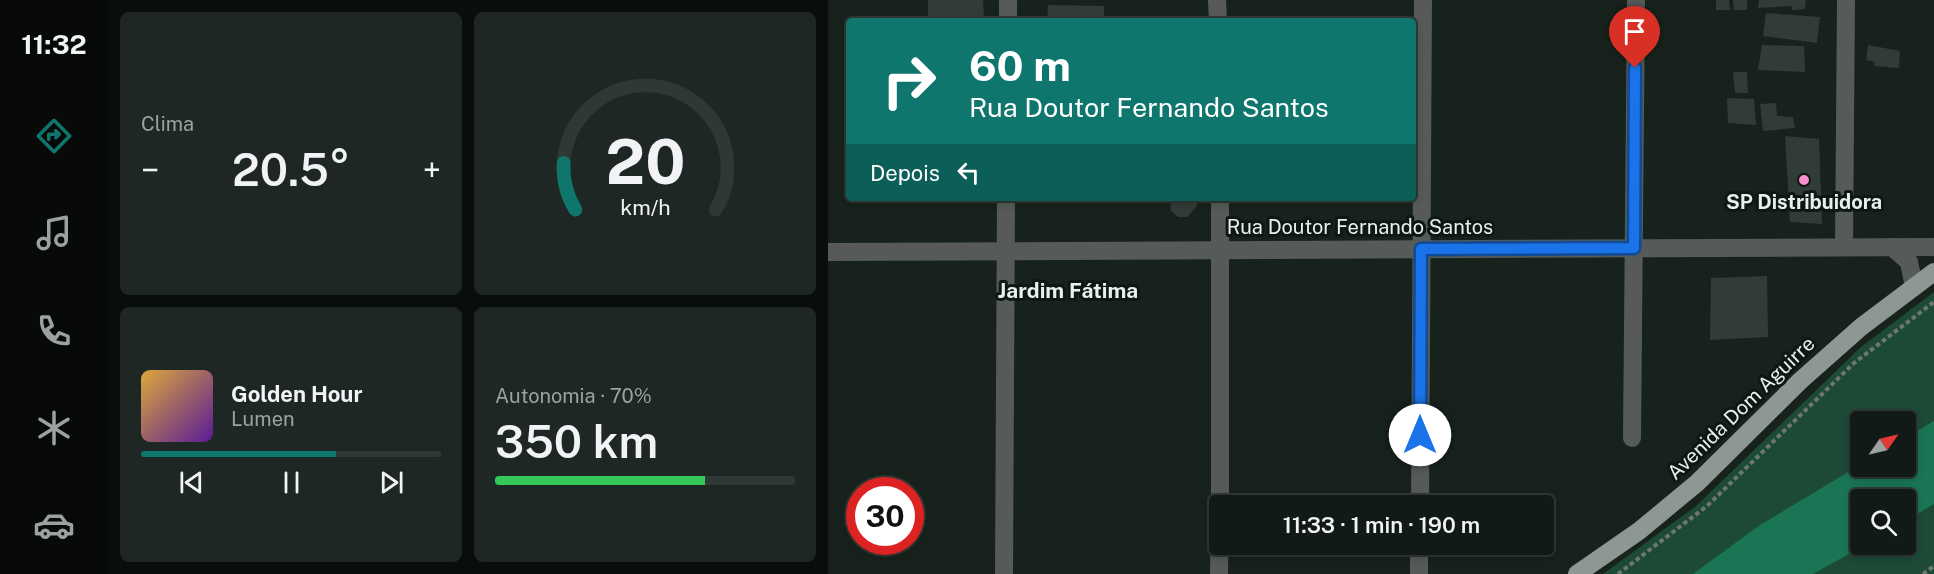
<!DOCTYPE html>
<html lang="pt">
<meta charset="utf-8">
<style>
:root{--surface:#111a16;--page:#1e2723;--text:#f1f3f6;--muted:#9ca1a1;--line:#303835;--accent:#0f766e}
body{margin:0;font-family:"Public Sans",sans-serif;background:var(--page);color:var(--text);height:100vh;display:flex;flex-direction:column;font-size:22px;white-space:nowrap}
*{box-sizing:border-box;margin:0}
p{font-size:20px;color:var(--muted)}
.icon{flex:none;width:33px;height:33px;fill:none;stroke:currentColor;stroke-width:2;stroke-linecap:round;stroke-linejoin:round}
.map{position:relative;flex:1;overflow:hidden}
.side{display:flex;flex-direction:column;gap:12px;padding:12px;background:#090e0c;width:720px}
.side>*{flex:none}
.banner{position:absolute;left:18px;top:18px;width:570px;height:183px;border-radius:6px;box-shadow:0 3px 9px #0003,0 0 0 2px var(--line);background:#0f766e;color:#fff;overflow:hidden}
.needle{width:39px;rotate:56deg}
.tools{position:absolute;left:1022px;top:411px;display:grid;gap:12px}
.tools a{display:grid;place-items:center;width:66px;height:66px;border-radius:6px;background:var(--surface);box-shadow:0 3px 9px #0003,0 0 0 2px var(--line);font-size:30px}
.speed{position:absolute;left:18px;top:477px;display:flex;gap:12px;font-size:30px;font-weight:700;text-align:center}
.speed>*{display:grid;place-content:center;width:78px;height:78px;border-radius:50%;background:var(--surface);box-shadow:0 3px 9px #0003,0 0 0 2px var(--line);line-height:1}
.speed .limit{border:9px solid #d22;background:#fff;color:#111}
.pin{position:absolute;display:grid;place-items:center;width:51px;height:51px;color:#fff;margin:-62px -26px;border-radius:50% 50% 50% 0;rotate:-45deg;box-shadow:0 0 6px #0007}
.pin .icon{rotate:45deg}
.me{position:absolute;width:66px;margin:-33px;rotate:0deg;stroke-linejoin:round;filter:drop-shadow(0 0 4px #0008)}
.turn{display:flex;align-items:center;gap:21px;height:126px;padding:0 24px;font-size:27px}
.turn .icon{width:78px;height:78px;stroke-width:2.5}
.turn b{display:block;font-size:42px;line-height:51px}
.then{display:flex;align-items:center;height:57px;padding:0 24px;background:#0003;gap:12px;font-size:22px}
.big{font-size:45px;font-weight:600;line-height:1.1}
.side .widget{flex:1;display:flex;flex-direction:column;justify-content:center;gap:9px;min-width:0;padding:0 21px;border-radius:9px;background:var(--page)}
.side .dial{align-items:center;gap:0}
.dial svg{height:156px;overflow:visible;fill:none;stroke:var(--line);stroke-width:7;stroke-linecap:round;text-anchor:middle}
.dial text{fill:var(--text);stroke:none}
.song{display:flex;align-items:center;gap:18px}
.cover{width:72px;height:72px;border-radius:9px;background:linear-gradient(135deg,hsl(40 70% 55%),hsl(270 70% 35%))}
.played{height:6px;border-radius:3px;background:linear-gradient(90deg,var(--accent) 65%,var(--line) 65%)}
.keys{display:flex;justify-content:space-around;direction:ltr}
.heat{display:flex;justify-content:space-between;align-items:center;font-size:33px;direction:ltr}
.charge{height:9px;border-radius:4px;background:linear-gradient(90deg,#34c759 70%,var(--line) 0)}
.side .tiles{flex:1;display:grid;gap:12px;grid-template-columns:repeat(2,1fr)}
.trip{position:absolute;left:381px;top:495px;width:345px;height:60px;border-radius:6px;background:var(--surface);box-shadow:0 3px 9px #0003,0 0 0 2px var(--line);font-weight:600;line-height:60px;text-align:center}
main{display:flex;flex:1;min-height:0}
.menu{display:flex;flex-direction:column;width:108px;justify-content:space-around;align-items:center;background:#070a09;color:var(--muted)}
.menu .icon{width:42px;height:42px}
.menu .active{color:var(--accent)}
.menu b{font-size:27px;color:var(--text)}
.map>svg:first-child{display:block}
.green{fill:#1c4a37;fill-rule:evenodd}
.water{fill:#197554}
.building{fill:#313c37}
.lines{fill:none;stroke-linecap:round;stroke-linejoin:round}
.path{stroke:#6d7672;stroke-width:4;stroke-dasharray:4.5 3;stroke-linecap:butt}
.minor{stroke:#565b58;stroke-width:18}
.major{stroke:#8d9892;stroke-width:18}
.route-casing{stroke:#114b97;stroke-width:15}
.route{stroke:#1a73e8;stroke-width:10}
.poi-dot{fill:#f790ce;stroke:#0e1813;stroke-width:2}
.labels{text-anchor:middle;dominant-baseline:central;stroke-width:6;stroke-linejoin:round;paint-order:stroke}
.poi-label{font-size:20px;font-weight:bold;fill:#e9efec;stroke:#0e1813}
.street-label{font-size:20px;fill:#e9efec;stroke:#0e1813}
.neighbourhood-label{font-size:21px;font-weight:bold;fill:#e9efec;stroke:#0e1813}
</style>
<main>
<nav class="menu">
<b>11:32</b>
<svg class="icon active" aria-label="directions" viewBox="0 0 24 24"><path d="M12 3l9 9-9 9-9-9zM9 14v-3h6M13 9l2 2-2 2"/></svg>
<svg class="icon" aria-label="music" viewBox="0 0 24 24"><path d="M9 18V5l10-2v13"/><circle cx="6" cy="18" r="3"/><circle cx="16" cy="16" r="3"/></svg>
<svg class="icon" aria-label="phone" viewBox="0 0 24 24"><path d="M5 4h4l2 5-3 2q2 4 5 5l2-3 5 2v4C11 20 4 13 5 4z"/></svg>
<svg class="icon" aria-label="climate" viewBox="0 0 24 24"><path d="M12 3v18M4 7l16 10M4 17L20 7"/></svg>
<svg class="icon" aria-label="car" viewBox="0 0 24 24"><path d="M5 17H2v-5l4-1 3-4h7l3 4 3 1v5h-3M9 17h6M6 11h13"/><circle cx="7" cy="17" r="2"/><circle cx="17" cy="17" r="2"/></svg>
</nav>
<section class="side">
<div class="tiles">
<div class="widget"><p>Clima</p>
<div class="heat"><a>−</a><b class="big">20.5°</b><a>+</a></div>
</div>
<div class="widget dial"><svg viewBox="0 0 100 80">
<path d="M14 69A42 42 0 1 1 86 69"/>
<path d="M14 69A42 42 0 0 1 8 45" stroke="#0f766e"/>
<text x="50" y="56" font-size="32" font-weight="700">20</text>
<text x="50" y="72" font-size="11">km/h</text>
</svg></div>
<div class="widget">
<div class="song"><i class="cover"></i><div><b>Golden Hour</b><p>Lumen</p></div></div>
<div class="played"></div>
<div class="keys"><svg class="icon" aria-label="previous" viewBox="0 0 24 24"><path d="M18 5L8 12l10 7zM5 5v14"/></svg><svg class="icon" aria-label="pause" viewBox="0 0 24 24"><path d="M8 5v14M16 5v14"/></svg><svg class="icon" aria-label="next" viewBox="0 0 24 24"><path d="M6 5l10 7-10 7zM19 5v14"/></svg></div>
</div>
<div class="widget"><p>Autonomia · 70%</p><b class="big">350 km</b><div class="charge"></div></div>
</div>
</section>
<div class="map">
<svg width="1106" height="574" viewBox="0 0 1106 574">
<rect width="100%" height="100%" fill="#17221d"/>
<!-- green -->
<path class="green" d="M1106,292v282h-331l93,-68 165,-159zM1032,422h45v44h-45zM1032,500h45v44h-45z"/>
<!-- water -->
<path class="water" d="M1106,421v83l-29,17v-21h-45v44l5,1 -52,29h-120l67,-49 100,-60 45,1v-28z"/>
<!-- building -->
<g class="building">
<path d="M100,0h55l1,16 -56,2z"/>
<path d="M888,0h13l1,10h-14z"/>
<path d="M905,0h14v10h-13z"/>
<path d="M931,0h47l-1,9 -13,1v-4l-34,2z"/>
<path d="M220,5l56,1v15h-57z"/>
<path d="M938,13l54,4 -3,26 -54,-7z"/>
<path d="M934,45l42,1 1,26 -47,-2z"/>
<path d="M1040,45l32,6 -1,17 -25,-2 1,-4 -9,-2z"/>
<path d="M905,72h14l1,21h-13z"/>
<path d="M899,98l27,1 2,26 -28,-2z"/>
<path d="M948,103l1,13 16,1 2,11 -32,3 -3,-27z"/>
<path d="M957,136l34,3 3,85 -32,-2z"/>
<path d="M342,198h26l1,8 -10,11h-9l-7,-6z"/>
<path d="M939,276l1,61 -58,3 1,-62z"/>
</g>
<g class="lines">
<!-- path -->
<g class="path">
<path d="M790,574l89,-68 147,-143 80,-61"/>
<path d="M1095,574l11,-8"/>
</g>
<!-- minor -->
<g class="minor">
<path d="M389,0l1,21"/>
<path d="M180,21v-21"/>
<path d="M1016,247l2,-247"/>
<path d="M1064,247l17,15 5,25"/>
<path d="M0,252l1106,-5"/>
<path d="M804,438l4,-438"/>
<path d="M392,506v-308"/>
<path d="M592,506l3,-506"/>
<path d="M176,574l2,-376"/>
<path d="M391,574l1,-63"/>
<path d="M591,574v-30"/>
</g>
<!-- major -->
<path class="major" d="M749,574l62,-43 58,-48 103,-102 61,-54 73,-55"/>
</g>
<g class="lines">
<defs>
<path id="route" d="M592,435l1,-186 213,-1 1,-180"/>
</defs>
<!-- route casing -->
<use href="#route" class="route-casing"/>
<!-- route -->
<use href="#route" class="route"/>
</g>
<!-- markers -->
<circle class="poi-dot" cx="976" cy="180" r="6"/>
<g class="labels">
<!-- poi labels -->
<g class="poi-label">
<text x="976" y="202">SP Distribuidora</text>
</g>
<!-- street labels -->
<g class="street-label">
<text x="532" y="227">Rua Doutor Fernando Santos</text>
<text transform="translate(913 408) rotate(-44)">Avenida Dom Aguirre</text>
</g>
<!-- neighbourhood labels -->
<g class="neighbourhood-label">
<text x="240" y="290">Jardim Fátima</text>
</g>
</g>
</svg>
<div class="tools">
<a><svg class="needle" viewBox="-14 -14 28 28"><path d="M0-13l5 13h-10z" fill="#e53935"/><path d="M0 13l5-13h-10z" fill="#9ca1a1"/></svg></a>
<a><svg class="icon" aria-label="search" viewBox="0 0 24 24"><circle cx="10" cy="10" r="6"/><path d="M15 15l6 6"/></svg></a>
</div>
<div class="speed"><div class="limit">30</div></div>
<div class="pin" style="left:807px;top:68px;background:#d93025"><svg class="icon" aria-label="arrive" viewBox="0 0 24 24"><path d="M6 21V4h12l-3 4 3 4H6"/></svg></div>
<svg class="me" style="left:592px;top:435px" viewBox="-20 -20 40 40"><circle r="19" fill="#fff"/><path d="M0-13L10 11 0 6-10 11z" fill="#1a73e8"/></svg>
<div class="trip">11:33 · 1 min · 190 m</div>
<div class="banner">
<div class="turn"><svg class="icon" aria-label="right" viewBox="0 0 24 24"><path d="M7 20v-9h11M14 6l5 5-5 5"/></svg><div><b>60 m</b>Rua Doutor Fernando Santos</div></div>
<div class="then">Depois<svg class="icon" aria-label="left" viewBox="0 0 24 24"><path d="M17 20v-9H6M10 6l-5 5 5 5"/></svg></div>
</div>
</div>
</main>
